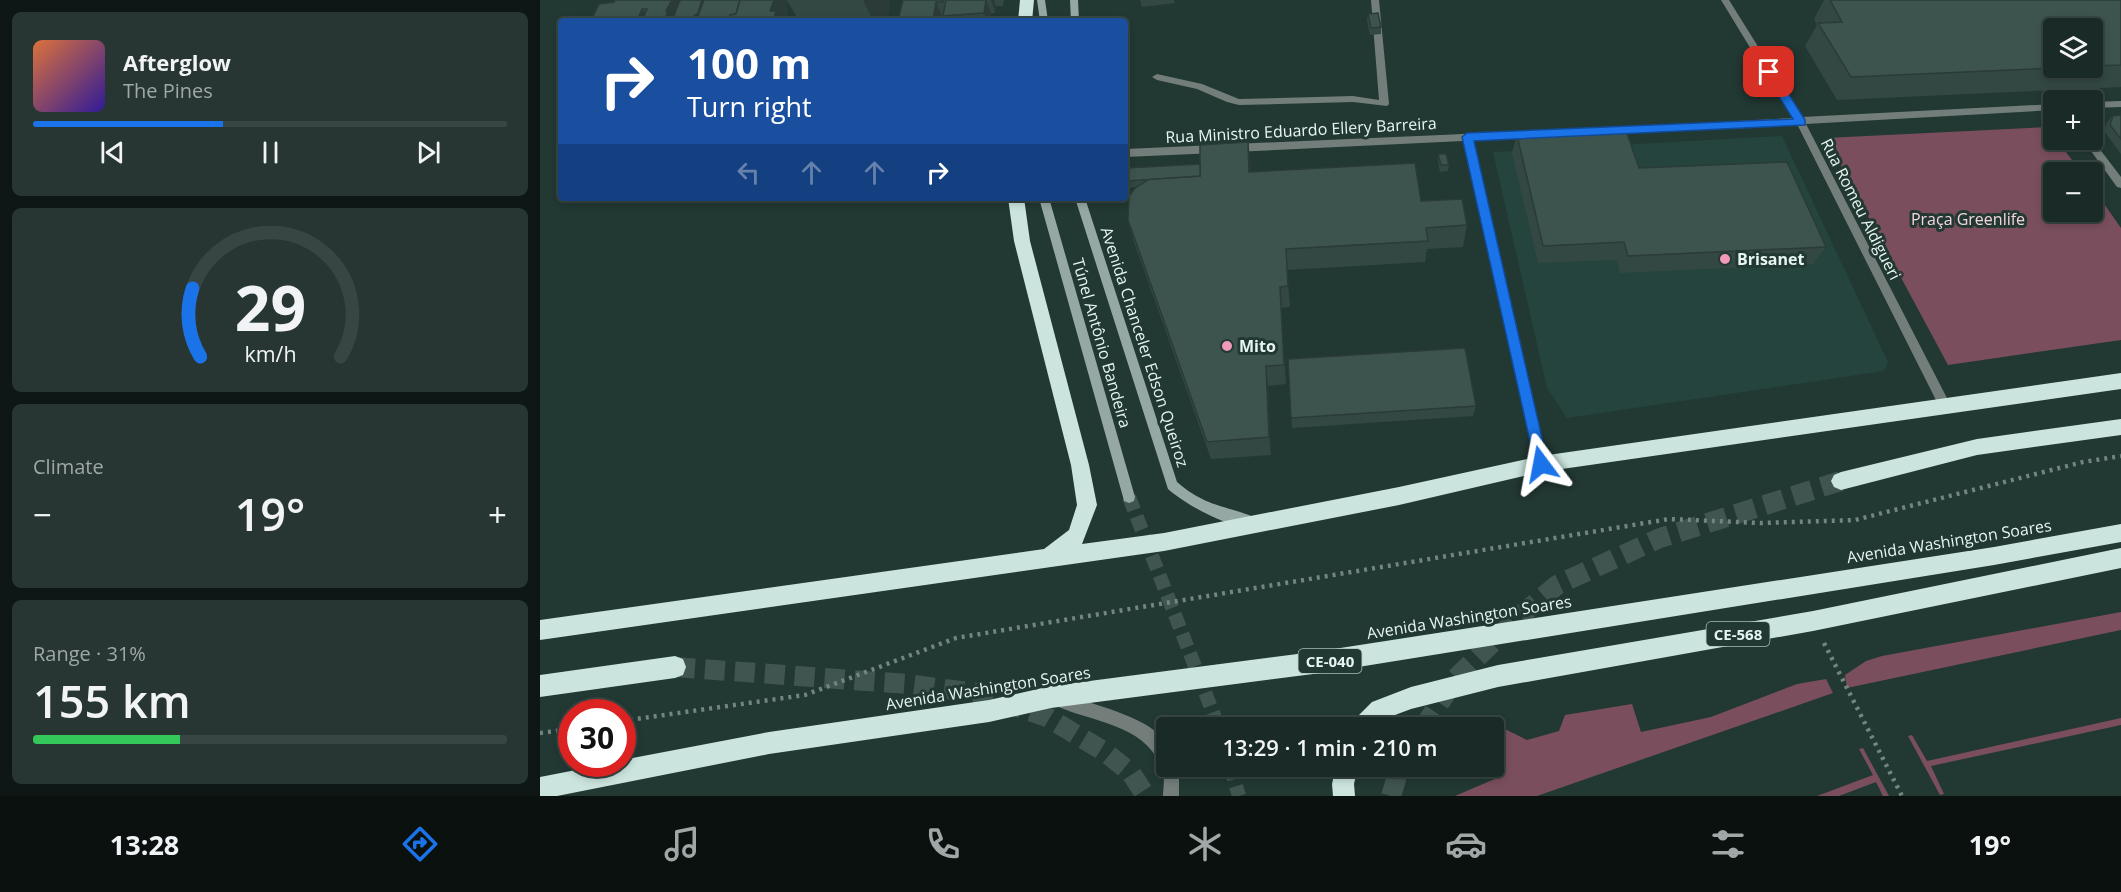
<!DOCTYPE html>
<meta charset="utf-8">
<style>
:root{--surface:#1a2a26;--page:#273632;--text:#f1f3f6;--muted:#9fa7a7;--line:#384643;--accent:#1a73e8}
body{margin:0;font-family:"Open Sans",sans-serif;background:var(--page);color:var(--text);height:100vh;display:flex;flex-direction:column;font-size:22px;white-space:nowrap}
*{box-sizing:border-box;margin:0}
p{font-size:20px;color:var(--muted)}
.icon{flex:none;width:33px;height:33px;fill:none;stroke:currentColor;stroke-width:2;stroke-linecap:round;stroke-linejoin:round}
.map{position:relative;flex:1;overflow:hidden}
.details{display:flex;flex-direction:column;gap:12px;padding:12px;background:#0e1715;width:540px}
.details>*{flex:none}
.banner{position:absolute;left:18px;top:18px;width:570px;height:183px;border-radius:6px;box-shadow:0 3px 9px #0003,0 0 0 2px var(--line);background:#1a4fa0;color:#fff;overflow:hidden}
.buttons{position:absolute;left:1503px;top:18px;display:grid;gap:12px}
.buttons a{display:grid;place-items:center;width:60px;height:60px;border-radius:6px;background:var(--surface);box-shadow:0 3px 9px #0003,0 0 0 2px var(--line);font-size:30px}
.speed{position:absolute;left:18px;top:699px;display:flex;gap:12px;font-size:30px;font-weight:700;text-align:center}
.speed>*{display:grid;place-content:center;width:78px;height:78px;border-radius:50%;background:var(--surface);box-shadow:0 3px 9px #0003,0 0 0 2px var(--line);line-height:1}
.speed .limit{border:9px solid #d22;background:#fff;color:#111}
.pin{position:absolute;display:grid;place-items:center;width:51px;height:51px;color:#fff;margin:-26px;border-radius:12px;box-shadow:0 3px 9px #0006}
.me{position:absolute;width:66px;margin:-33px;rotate:347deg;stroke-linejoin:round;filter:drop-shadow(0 0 4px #0008)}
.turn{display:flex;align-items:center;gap:21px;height:126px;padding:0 30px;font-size:27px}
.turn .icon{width:78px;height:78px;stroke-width:2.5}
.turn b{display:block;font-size:42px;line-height:51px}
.lanes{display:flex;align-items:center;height:57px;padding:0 30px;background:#0003;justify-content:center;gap:30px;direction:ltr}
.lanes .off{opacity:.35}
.big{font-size:45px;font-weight:600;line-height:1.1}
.details .card{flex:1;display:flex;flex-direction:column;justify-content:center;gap:9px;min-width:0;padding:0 21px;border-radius:9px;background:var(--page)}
.details .dial{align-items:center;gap:0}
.dial svg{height:156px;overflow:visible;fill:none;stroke:var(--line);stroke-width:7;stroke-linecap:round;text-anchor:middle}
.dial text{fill:var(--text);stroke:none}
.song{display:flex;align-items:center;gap:18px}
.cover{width:72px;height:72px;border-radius:9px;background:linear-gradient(135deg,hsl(20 70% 55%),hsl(250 70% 35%))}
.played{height:6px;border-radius:3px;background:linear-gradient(90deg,var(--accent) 40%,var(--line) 40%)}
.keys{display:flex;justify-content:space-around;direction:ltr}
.heat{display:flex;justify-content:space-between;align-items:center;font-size:33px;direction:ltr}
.charge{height:9px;border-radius:4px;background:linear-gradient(90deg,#34c759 31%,var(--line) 0)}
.trip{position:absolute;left:616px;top:717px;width:348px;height:60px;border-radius:6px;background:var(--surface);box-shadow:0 3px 9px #0003,0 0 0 2px var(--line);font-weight:600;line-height:60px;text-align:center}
.tabs{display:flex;height:96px;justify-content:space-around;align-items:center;background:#0a110f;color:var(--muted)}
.tabs .icon{width:42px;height:42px}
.tabs .current{color:var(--accent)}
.tabs b{font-size:27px;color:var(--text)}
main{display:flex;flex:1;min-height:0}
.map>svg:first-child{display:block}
.built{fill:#24443d}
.green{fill:#7a4e5d}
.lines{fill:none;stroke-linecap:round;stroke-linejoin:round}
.secondary-tunnel{stroke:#405450;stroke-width:14;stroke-dasharray:14 7;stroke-linecap:butt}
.highway-tunnel{stroke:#405450;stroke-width:20;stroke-dasharray:20 10;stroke-linecap:butt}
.path{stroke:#728580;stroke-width:4.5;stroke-dasharray:3 5;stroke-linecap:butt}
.lane{fill:#737e7b;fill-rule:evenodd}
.street{fill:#737e7b;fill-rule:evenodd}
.secondary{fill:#96a8a3;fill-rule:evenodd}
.highway{fill:#cbe5de;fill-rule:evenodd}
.wall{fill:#344843;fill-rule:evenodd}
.shaded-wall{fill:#2b3b37}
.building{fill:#3d544e;stroke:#2b3b37;stroke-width:1.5}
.route{fill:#1a73e8;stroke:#114b97;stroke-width:1.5}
.poi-dot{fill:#f09ab7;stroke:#223833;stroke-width:2}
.labels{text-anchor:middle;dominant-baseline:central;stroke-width:6;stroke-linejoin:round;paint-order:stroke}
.shield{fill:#223833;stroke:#acbcb8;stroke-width:1.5}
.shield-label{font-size:15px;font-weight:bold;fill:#e7f5f1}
.street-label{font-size:16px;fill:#e7f5f1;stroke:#223833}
.park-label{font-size:16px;fill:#f5d4de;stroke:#223833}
.poi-label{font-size:16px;font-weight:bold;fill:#e7f5f1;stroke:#223833;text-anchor:start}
</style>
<main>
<section class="details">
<div class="card">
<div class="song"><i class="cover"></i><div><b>Afterglow</b><p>The Pines</p></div></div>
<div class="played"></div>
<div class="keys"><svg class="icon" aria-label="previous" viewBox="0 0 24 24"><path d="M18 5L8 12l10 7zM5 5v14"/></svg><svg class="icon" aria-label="pause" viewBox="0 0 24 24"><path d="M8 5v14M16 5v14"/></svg><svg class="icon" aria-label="next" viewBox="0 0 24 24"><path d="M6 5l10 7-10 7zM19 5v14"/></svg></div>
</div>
<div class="card dial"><svg viewBox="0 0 100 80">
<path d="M14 69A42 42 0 1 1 86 69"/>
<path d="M14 69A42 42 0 0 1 10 34" stroke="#1a73e8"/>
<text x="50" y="56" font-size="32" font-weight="700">29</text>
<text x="50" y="72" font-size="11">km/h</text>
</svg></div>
<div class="card"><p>Climate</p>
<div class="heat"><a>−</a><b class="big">19°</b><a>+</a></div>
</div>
<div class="card"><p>Range · 31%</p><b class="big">155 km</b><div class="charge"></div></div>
</section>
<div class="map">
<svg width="1581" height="796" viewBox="0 0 1581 796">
<rect width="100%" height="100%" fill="#223833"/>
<!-- built -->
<path class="built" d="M1242,136l106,226 -4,9 -317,47 -20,-30 -54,-236z"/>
<!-- green -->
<g class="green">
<path d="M1509,127l4,7 1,6h3l24,32h-27v40h38l1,-24 28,40v112l-173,25 -122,-227z"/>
<path d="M1581,612v18l-274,58 -2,-13 21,-14 16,-5z"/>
<path d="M1286,679l7,14 -296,103h-82l49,-21 -6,-26 1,-23 28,14 32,-9 6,-16 67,-11 9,28 70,-15 86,-33z"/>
<path d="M1581,718v7l-190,41 13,28 -4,1 -32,-59 4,-1 15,26z"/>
<path d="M1323,748l26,48h-6l-7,-14 -37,14h-22l56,-21 -14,-26z"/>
</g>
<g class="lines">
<!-- secondary-tunnel -->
<g class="secondary-tunnel">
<path d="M589,497l90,231"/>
<path d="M690,766l9,30"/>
</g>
<!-- highway-tunnel -->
<g class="highway-tunnel">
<path d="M135,667l232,17 69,9 71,24 58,35 26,21 15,23"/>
<path d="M883,728l33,-50 63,-61 38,-32 103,-47 181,-57"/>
<path d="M851,796l9,-30"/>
</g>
<!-- path -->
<g class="path">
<path d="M1284,643l78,153"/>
<path d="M82,721l183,-26 151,-57 713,-119 91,4 95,-3 228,-58 38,-6"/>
<path d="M0,733l32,-4"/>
</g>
<!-- lane -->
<g class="lane">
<path d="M831,0h8l10,104 -2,2 -34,-4 -114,3 -12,-3 -30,-13 -40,-9 -5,-3 5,-3 45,10 37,15 114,-3 26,4z"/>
<path d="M521,694c25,8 88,23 101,45 6,9 5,18 5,27h9l3,6v24h-16c0,-7 2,-17 0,-24 -14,-47 -68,-49 -107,-66l-2,-5 2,-5z"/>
</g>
<!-- street -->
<g class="street">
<path d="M1181,0h8l73,117 252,-13v6l-248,14 143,278 2,4 -2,4 -4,1 -4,-1 -144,-286 -186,10 -5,-3 5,-3 182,-10z"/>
<path d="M1581,101v6l-29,1v-6z"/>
<path d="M991,131l5,3 -2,2 -61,4 74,324 -2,4 -4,2 -4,-2 -2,-4 -72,-323 -229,11 -5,-4 5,-4z"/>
<path d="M1552,139l29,38v11l-4,-1 -34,-47z"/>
<path d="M676,145l5,4 -5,4 -91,4v-8z"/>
</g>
<!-- secondary -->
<g class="secondary">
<path d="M497,0h8l3,21h-8z"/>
<path d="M530,0h8l1,21h-8z"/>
<path d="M499,198h10l86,299 -1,4 -5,2 -5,-2 -1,-4z"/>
<path d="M535,198h10l92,284c29,25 47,23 80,36l2,4 -2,4c-20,8 -74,-23 -89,-37z"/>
</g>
<!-- highway -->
<g class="highway">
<path d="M480,0h14l-2,21h-14z"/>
<path d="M468,198h16l6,43 59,224 8,40 -15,39 82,-11 235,-46 142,-31 580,-83v16l-580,83 -142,33 -235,46 -624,89v-20l504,-71 25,-19 8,-25 -6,-40 -57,-224z"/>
<path d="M1581,419v16l-144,20 -136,35 -7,-3 -3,-6 3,-6 7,-3 136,-33z"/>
<path d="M1581,524v18l-127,23 -673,108 -270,35 -62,14 -220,32 -212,42h-17v-19l67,-13h15v-4l147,-28 220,-32 62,-14 270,-35 673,-104z"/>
<path d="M1581,548v20l-308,63 -315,56 -87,22 -24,9 -9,10h-27l3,-8 18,-18 39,-15 87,-22 315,-54z"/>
<path d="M135,656l8,3 3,8 -3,8 -8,3 -135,19v-22z"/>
<path d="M796,766h22l-4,18 1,12h-22l-1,-12z"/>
</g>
</g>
<!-- wall -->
<g class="wall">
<path d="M75,0h275l-2,15 -6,2 -1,4h-82l-11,-19 -2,4 2,3 -3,12h-194l23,-19z"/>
<path d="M363,0h101l-1,6h-7l-1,7h-4l-1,8h-45l-2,-5z"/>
<path d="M600,0h34l1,3 -33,4z"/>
<path d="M1284,0h297v87l-284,13 -32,-54 12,-21 -3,-6zM1552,28v40h-38z"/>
<path d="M828,14l13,13v7l-11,1 -3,-14z"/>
<path d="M1581,115v39l-17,-23 3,-9 6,-6z"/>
<path d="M977,135l122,33 187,79 -13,17 -193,9 -3,-13 -79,3 -26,-110z"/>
<path d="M708,142l3,29 170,30 46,24 -4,22 -36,2 -2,13 -138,8 3,37 -9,1 5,76 -18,2 3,69 -60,4 -77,-217 -6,-22 9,-33 -9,1 -1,-7 73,-17z"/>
<path d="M898,154l11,11 -1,6 -8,1 -2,-11z"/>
<path d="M748,359l188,47 -3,10 -181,12z"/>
</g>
<!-- shaded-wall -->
<g class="shaded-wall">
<path d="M132,0h9l-4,21h-13l2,-10z"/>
<path d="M162,0h3l-4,21h-6l-1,-5z"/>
<path d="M234,0h13l1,2 -2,4 2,3 -3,12h-12l-3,-10z"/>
<path d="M323,0h27l-2,15 -6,2 -1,4h-8z"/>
<path d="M446,0l5,13 -1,8h-3l-3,-8z"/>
<path d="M451,0h3l2,6 -1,7z"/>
<path d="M396,2l6,14 -1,5h-8z"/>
<path d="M102,9l9,12h-14z"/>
<path d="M708,142l3,23 1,29 -3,-22z"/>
<path d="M726,366l2,20 3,69 -2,-18z"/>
</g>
<!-- building -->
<g class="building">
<path d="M75,0h57l-6,11h2l-4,10h-22l5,-12h-5l-5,12h-46l8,-17 15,-2z"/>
<path d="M141,0h21l-4,13 -4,3h3l-2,5h-23l7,-19z"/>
<path d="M164,0h36l-4,14 -6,1 -2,6h-32z"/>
<path d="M200,0h34l-4,11h6l-3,10h-45l2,-6 6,-1z"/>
<path d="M363,0h40v2h-7l-3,19h-35z"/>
<path d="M406,0h40l-2,13 -41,3z"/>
<path d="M1290,0h291v65l-29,1v-38h-38v40h1l-204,9 -33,-54 24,-1z"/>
<path d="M838,13l3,14 -10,1 -3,-14z"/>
<path d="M1581,115v24l-11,-14 3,-9z"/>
<path d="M1086,130l13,38 148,-6 39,85 -198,9 -4,-14 -81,4 -26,-111z"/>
<path d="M708,142l1,30 166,-9 6,38 41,-2 5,26 -41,3 2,13 -142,8 2,37 -8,1 4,78 -18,1 3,71 -62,5 -79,-222 1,-24 6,-8 14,-9 51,-3v-31z"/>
<path d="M898,154h8l3,11h-8z"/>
<path d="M660,164v12l-73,5v-13z"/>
<path d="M925,348l11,58 -185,12 -3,-59z"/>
</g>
<!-- route -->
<path class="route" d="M1229,68l4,1 32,51v5l-331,16 74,323 -2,4 -5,2 -5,-2 -74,-331 5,-4 326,-14 -29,-47z"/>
<!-- markers -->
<g class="poi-dot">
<circle cx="1185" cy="259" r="6"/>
<circle cx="687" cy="346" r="6"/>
</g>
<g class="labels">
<!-- shield labels -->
<g class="shield">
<rect x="1166.5" y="622" width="63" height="24" rx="4.5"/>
<rect x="758.5" y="649" width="63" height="24" rx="4.5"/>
</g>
<g class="shield-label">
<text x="1198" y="634">CE-568</text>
<text x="790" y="661">CE-040</text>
</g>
<!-- street labels -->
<g class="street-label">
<text transform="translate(761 130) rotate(-3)">Rua Ministro Eduardo Ellery Barreira</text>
<text transform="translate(1321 209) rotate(63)">Rua Romeu Aldigueri</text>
<text transform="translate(562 343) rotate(74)">Túnel Antônio Bandeira</text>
<text transform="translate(605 347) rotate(72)">Avenida Chanceler Edson Queiroz</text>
<text transform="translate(1409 541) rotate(-9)">Avenida Washington Soares</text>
<text transform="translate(929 617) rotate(-9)">Avenida Washington Soares</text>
<text transform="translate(448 688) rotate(-9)">Avenida Washington Soares</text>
</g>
<!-- park labels -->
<g class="park-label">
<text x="1428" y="219">Praça Greenlife</text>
</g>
<!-- poi labels -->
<g class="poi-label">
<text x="1197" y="259">Brisanet</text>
<text x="699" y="346">Mito</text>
</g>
</g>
</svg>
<div class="buttons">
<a><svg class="icon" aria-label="layers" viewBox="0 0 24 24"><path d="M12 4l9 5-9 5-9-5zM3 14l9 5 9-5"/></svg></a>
<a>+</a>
<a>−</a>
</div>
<div class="speed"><div class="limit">30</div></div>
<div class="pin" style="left:1229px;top:72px;background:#d93025"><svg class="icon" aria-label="arrive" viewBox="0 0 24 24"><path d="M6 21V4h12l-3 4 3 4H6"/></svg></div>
<svg class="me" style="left:1001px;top:464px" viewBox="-20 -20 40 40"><path d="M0-17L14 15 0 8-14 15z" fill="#1a73e8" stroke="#fff" stroke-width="4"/></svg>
<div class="trip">13:29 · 1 min · 210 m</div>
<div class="banner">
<div class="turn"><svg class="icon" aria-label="right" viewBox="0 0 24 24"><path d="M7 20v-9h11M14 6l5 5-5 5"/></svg><div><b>100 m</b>Turn right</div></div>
<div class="lanes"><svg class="icon off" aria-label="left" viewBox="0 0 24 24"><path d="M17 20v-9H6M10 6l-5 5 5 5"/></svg><svg class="icon off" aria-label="ahead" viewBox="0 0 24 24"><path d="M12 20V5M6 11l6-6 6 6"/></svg><svg class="icon off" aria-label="ahead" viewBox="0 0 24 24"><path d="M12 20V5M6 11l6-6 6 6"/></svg><svg class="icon" aria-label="right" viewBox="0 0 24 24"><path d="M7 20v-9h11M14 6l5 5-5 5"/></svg></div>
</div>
</div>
</main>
<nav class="tabs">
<b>13:28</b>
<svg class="icon current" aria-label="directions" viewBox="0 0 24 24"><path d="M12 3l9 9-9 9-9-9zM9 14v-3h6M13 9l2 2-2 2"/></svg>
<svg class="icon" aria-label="music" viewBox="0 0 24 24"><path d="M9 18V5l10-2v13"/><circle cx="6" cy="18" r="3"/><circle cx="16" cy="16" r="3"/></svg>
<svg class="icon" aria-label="phone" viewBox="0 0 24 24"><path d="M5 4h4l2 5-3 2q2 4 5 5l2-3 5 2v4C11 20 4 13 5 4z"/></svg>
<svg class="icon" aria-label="climate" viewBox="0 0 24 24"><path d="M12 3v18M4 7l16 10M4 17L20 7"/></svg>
<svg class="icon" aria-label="car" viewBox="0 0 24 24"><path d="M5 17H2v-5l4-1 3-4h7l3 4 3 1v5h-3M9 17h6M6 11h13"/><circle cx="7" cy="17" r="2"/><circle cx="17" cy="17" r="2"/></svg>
<svg class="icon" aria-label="filters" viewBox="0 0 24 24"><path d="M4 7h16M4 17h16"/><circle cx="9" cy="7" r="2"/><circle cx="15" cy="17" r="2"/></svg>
<b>19°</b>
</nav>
